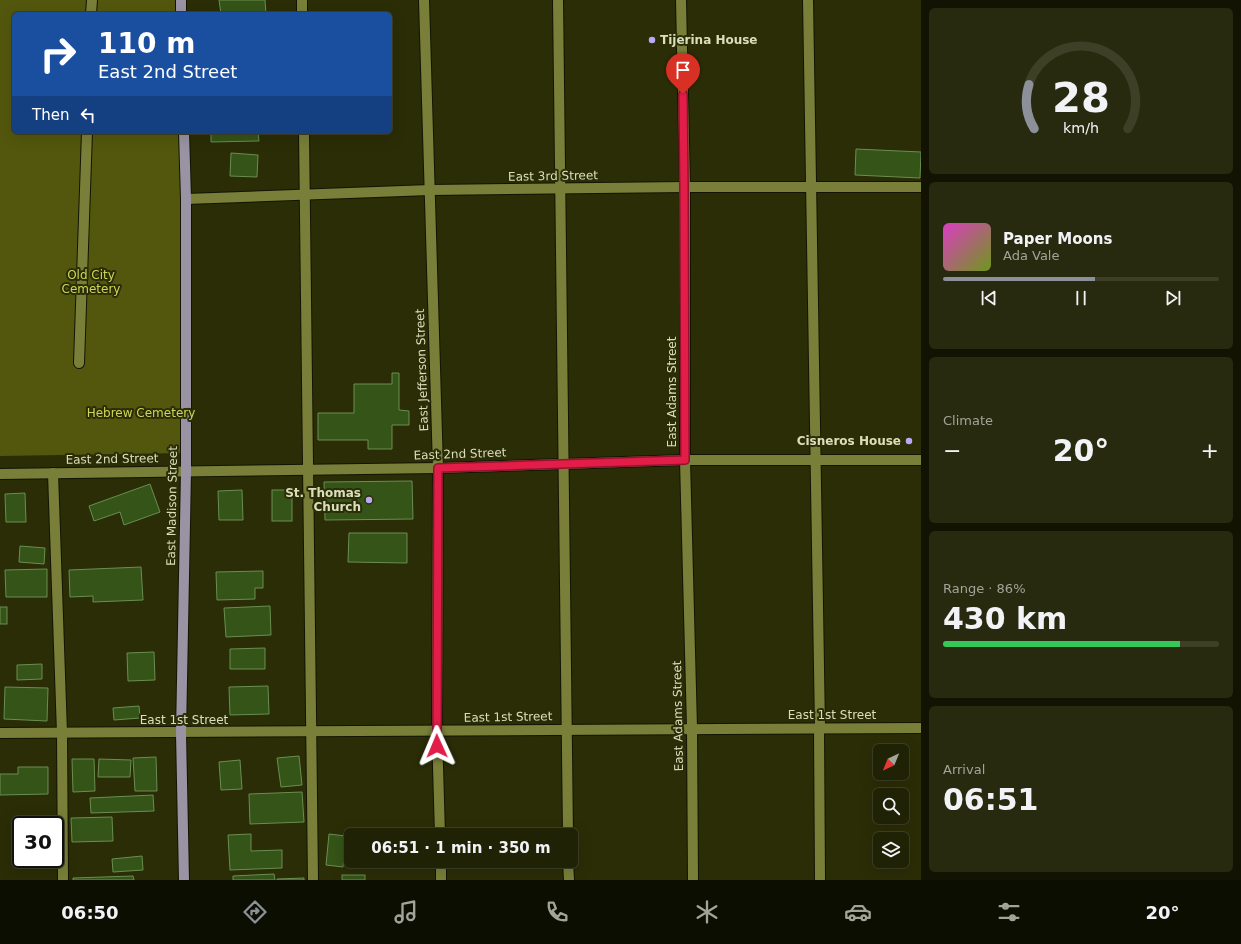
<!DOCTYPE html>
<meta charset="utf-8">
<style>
:root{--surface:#202205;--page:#282a0f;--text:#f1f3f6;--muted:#a2a49a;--line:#3d3f27;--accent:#8c9099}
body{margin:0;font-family:"DejaVu Sans",sans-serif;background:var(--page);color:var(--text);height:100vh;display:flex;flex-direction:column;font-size:15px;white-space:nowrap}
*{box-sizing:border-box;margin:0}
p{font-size:13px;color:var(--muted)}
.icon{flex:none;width:22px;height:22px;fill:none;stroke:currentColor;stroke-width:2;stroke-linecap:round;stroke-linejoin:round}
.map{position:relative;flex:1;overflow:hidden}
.details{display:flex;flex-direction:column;gap:8px;padding:8px;background:#121303;width:320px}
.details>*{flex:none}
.banner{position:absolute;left:12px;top:12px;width:380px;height:122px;border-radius:6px;box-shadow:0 4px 16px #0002,0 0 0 1px var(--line);background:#1a4fa0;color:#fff;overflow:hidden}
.needle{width:26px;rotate:223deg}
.controls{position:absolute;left:873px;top:744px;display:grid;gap:8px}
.controls a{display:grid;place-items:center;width:36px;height:36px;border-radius:6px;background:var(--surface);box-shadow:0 4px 16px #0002,0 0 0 1px var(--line);font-size:20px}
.speed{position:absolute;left:12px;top:816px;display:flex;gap:8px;font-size:20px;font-weight:700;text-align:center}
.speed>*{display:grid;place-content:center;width:52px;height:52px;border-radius:50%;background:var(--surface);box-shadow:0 4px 16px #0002,0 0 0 1px var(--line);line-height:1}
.speed .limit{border:2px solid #111;border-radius:6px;background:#fff;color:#111}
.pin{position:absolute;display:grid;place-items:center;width:34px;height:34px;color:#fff;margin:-41px -17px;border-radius:50% 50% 50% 0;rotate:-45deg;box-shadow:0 0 4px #0007}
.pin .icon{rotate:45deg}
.me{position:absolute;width:44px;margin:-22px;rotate:359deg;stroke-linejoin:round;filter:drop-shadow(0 0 3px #0008)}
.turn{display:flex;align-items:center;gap:14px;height:84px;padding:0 20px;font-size:18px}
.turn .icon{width:52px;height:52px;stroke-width:2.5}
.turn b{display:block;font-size:28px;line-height:34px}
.then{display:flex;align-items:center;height:38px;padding:0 20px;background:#0003;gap:8px;font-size:15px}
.big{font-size:30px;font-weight:700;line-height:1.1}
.details .card{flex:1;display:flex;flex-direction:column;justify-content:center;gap:6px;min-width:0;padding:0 14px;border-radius:6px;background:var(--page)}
.details .dial{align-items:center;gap:0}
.dial svg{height:104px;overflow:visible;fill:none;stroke:var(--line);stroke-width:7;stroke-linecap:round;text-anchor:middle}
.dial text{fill:var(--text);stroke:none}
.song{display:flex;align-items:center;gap:12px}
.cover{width:48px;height:48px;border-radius:6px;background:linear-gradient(135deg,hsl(310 70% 55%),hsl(80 70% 35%))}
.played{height:4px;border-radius:2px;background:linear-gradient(90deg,var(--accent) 55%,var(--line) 55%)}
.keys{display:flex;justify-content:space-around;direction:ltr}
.heat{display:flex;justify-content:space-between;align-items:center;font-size:22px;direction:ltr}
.charge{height:6px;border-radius:3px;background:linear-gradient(90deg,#34c759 86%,var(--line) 0)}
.trip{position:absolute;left:344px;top:828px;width:234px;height:40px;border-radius:6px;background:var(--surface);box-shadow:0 4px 16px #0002,0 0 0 1px var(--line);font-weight:700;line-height:40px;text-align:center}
.dock{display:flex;height:64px;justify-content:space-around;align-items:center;background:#0d0e02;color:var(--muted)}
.dock .icon{width:28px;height:28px}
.dock .active{color:var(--accent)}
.dock b{font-size:18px;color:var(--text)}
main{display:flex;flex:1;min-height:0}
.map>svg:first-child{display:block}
.green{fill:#53570d}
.building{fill:#345418;stroke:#6a8e51}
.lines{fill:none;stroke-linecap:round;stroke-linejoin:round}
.minor-casing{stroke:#131502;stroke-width:12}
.major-casing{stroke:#131502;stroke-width:12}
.minor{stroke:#797f38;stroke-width:10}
.major{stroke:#9a93a3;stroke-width:10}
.route-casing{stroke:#92132f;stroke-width:10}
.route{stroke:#e11d48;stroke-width:7}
.poi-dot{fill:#baaaf6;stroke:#2b2d07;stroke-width:1.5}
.labels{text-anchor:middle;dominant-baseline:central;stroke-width:4;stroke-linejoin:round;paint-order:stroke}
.poi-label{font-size:12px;font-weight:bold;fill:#dadfbb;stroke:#2b2d07;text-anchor:end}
.street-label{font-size:12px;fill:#dadfbb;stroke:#2b2d07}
.park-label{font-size:12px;fill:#cdd757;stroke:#2b2d07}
</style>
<main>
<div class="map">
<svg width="921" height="880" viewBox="0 0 921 880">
<rect width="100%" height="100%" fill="#2b2d07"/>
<!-- green -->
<path class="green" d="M0,0h178v14h-164v118h166l4,321 -184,3z"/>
<!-- building -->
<g class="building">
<path d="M219,0h46l1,14h-45z"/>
<path d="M211,132h47l1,9 -48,1z"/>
<path d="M856,149l65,3 -1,26 -65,-3z"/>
<path d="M231,153l27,2 -1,22 -27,-1z"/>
<path d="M392,373h7v37l10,1v14h-17v24h-24v-9h-50v-27h36v-29h38z"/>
<path d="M412,481l1,38 -88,1 -1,-38z"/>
<path d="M150,484l10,28 -36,13 -4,-13 -26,9 -5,-15z"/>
<path d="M242,490l1,30h-24l-1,-29z"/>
<rect x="272" y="490" width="20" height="31"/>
<path d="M25,493l1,29h-20l-1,-28z"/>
<path d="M349,533h58v30l-59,-1z"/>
<path d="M20,546l25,2 -1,16 -25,-2z"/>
<path d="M141,567l2,33 -50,2v-6l-23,1 -1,-27z"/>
<path d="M47,569v28h-41l-1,-27z"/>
<path d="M263,571v17h-8v11l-38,1 -1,-28z"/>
<path d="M270,606l1,29 -45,2 -2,-29z"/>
<rect x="0" y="607" width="7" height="17"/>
<path d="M265,648v21h-35v-20z"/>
<path d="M154,652l1,28 -27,1 -1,-28z"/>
<path d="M42,664v15l-25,1v-15z"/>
<path d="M268,686l1,28 -39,1 -1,-28z"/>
<path d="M5,687l43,1 -1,33 -43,-2z"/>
<path d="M139,706l1,12 -26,2 -1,-12z"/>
<path d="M299,756l3,29 -21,2 -4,-29z"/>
<path d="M156,757l1,34h-22l-2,-33z"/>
<path d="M72,759h22l1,32 -22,1z"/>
<path d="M99,759l32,1 -1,17h-32z"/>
<path d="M240,760l2,29 -21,1 -2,-28z"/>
<path d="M18,767h30v27l-48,1v-21h18z"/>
<path d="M302,792l2,30 -54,2 -1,-30z"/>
<path d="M153,795l1,16 -63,2 -1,-15z"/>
<path d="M112,817l1,24 -41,1 -1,-24z"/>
<path d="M251,834v17l31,-1v18l-52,2 -2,-35z"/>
<path d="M329,834l17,2 -3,31 -17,-2z"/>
<path d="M142,856l1,14 -30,2 -1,-13z"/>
<path d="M274,874l1,6h-42v-4z"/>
<rect x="342" y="875" width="23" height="5"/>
<path d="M133,876l1,4h-61v-2z"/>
<path d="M304,878v2h-27v-1z"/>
</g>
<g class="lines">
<defs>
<g id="minor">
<path d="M302,0v14"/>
<path d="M424,0l14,468 -1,263 3,104"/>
<path d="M558,0l10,835"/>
<path d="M681,0l4,187v273l7,268 1,152"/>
<path d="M808,0l12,728 -1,1 1,151"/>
<path d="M91,14l1,-14"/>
<path d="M304,132l9,748"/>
<path d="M186,199l244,-9 255,-3h236"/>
<path d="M79,363l8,-231"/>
<path d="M53,473l9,260 1,147"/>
<path d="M0,474l438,-6 247,-8h236"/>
<path d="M0,733c307,0 614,-5 921,-5"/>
<path d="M441,861v19"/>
<path d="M568,861l1,19"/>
</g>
<g id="major">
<path d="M181,0v14"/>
<path d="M184,880l-3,-147 5,-262v-272l-2,-67"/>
</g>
</defs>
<!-- minor casing -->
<use href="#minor" class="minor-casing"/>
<!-- major casing -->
<use href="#major" class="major-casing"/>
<!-- minor -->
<use href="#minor" class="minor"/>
<!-- major -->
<use href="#major" class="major"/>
</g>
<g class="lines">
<defs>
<path id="route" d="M437,746l1,-278 247,-8 -1,-273 -1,-93"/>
</defs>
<!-- route casing -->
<use href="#route" class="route-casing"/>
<!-- route -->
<use href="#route" class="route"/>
</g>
<!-- markers -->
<g class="poi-dot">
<circle cx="652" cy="40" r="4"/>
<circle cx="909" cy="441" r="4"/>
<circle cx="369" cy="500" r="4"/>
</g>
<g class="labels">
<!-- poi labels -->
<g class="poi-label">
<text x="660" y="40" text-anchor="start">Tijerina House</text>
<text x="901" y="441">Cisneros House</text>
<text x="361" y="493">St. Thomas<tspan x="361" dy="14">Church</tspan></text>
</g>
<!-- street labels -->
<g class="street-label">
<text transform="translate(553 176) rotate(-1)">East 3rd Street</text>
<text transform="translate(422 370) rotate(-92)">East Jefferson Street</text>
<text transform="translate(672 392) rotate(-90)">East Adams Street</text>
<text transform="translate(460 454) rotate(-2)">East 2nd Street</text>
<text transform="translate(112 459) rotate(-1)">East 2nd Street</text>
<text transform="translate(172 506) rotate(-89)">East Madison Street</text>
<text x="832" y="715">East 1st Street</text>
<text transform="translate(678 716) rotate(-91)">East Adams Street</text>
<text transform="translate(508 717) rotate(-1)">East 1st Street</text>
<text x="184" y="720">East 1st Street</text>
</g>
<!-- park labels -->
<g class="park-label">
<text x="91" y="275">Old City<tspan x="91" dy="14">Cemetery</tspan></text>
<text x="141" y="413">Hebrew Cemetery</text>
</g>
</g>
</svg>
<div class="controls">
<a><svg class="needle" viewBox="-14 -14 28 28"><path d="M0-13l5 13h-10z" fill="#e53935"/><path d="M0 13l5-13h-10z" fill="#a2a49a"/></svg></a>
<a><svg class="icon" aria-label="search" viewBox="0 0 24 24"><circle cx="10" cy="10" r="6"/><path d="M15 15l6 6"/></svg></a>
<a><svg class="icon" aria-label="layers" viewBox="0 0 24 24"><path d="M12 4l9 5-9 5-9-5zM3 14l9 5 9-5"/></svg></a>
</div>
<div class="speed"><div class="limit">30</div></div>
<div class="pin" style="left:683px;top:94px;background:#d93025"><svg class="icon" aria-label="arrive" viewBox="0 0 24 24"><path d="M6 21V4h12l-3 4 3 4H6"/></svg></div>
<svg class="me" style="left:437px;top:746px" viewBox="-20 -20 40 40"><path d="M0-17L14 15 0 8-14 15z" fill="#e11d48" stroke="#fff" stroke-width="4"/></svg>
<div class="trip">06:51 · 1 min · 350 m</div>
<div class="banner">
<div class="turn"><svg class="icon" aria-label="right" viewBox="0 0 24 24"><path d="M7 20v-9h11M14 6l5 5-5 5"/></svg><div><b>110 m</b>East 2nd Street</div></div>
<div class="then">Then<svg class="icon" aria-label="left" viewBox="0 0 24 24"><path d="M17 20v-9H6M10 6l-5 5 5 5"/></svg></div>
</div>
</div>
<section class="details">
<div class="card dial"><svg viewBox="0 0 100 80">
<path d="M14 69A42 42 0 1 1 86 69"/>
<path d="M14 69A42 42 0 0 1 10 35" stroke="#8c9099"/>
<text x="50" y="56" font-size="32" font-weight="700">28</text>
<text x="50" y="72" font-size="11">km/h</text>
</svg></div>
<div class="card">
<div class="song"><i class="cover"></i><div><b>Paper Moons</b><p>Ada Vale</p></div></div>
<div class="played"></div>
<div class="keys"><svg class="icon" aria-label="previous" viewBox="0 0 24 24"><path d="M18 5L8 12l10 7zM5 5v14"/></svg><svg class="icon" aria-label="pause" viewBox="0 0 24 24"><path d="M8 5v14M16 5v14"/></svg><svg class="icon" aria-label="next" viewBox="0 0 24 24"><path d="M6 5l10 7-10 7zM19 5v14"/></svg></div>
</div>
<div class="card"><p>Climate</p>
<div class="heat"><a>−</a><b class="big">20°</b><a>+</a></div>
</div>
<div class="card"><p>Range · 86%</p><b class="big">430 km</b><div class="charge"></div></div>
<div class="card"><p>Arrival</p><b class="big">06:51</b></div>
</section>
</main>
<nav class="dock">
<b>06:50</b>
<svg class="icon active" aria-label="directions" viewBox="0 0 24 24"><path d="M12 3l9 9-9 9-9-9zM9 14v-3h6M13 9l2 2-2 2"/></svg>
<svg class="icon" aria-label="music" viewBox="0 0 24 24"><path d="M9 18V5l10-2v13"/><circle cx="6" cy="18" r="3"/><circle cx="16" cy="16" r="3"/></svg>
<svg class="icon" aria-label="phone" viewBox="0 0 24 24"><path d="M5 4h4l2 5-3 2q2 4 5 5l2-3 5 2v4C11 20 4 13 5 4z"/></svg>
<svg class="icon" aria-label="climate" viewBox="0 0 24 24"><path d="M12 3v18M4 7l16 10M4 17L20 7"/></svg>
<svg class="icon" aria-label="car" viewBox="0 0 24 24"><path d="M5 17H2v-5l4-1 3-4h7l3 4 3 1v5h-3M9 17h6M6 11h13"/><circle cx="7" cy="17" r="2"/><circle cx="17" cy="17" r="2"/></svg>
<svg class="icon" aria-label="filters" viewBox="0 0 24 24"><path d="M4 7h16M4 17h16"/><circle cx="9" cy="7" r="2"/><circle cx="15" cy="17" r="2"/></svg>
<b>20°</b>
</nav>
